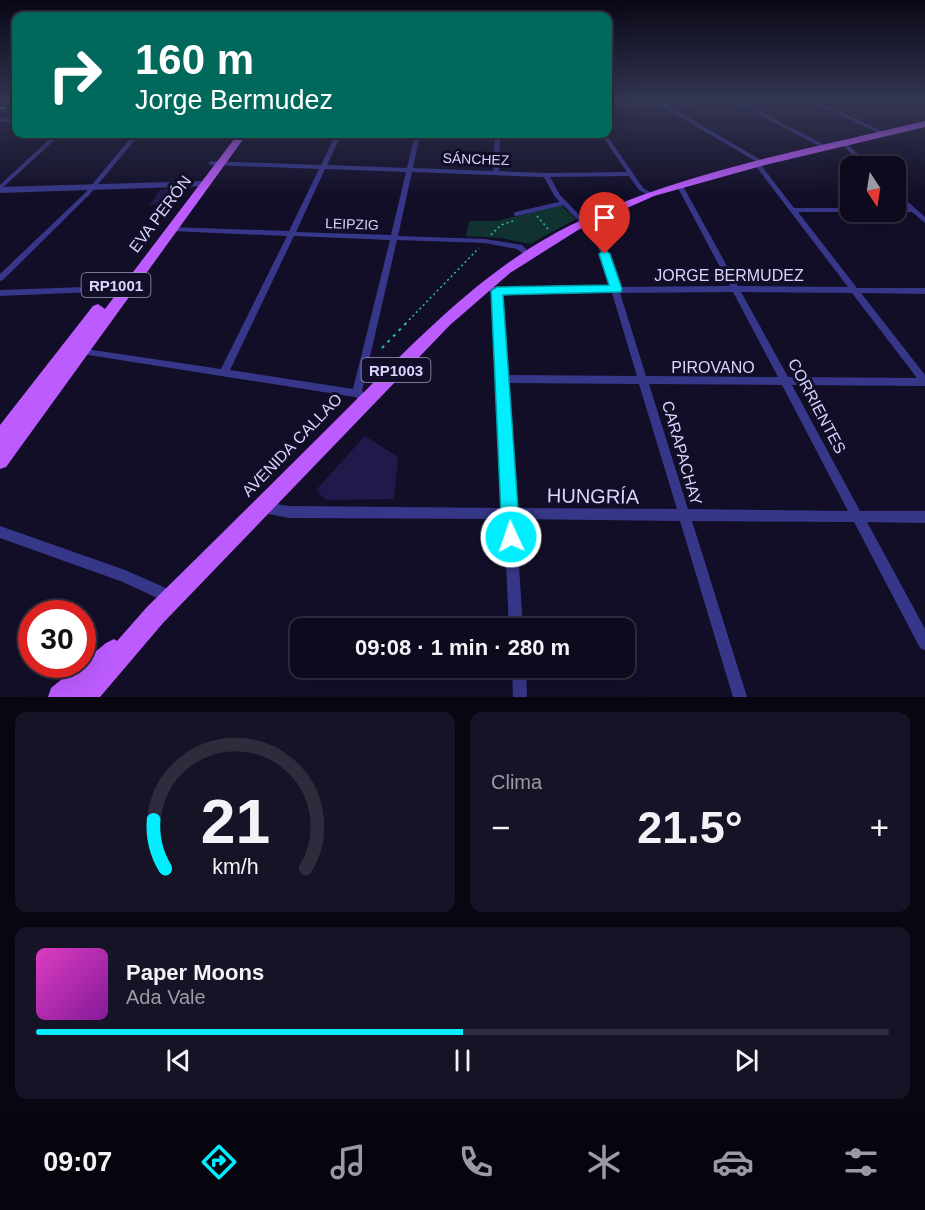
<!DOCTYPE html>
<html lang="es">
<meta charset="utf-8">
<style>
:root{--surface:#0e0a1e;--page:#171327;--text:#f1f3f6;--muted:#9b9aa4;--line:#2e2b3c;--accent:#01eeff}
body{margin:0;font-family:Helvetica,sans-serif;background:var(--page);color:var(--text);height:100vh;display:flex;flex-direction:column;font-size:22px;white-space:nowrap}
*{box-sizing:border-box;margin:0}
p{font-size:20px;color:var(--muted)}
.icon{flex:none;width:33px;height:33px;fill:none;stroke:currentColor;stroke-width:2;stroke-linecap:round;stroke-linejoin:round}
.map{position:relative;height:697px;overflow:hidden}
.sheet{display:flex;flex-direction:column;gap:15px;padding:15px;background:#080610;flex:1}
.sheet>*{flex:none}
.banner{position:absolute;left:12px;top:12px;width:600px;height:126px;border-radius:12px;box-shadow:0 6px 24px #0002,0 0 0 2px var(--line);background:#00695c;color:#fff;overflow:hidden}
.needle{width:39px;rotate:168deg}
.fabs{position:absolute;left:840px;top:156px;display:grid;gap:12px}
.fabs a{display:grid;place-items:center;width:66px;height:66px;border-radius:12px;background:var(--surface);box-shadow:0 6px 24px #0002,0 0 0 2px var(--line);font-size:30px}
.speed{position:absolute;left:18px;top:600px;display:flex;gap:12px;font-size:30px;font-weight:700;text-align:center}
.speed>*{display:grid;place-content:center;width:78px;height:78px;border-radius:50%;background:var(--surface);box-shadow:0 6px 24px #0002,0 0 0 2px var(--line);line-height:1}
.speed .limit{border:9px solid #d22;background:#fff;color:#111}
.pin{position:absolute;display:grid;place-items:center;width:51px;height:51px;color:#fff;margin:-62px -26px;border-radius:50% 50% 50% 0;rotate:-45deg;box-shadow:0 0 6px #0007}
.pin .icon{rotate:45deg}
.me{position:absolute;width:66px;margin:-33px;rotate:357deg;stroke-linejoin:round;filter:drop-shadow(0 0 4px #0008)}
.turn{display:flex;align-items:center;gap:21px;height:126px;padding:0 24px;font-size:27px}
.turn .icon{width:78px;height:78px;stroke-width:2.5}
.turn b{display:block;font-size:42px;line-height:51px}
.big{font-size:45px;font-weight:800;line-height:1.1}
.sheet .card{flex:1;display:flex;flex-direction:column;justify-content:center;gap:9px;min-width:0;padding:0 21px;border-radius:12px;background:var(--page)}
.sheet .dial{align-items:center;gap:0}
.dial svg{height:156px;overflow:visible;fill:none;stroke:var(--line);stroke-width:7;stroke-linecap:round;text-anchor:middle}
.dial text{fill:var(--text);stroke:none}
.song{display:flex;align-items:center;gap:18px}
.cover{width:72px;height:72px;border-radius:9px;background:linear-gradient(135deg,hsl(310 70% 55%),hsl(290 70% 35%))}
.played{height:6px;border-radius:3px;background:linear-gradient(90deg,var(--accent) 50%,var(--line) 50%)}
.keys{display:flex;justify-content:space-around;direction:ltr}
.heat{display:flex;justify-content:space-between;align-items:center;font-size:33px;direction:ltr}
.sheet .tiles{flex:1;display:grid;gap:15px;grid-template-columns:1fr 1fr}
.card:last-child{grid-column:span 2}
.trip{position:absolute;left:290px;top:618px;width:345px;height:60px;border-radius:12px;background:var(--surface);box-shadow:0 6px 24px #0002,0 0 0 2px var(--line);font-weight:800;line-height:60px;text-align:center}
.dock{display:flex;height:96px;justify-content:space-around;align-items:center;background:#06040c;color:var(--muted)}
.dock .icon{width:42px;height:42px}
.dock .current{color:var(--accent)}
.dock b{font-size:27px;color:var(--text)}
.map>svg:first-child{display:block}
.green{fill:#113230}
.building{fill:#21194a}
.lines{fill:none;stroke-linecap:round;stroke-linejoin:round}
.path-far1{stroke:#29bfb1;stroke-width:1.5;stroke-dasharray:2 3;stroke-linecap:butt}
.path{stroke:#29bfb1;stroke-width:2;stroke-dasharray:3 5;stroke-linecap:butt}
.service{stroke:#373789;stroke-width:4}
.minor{fill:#373789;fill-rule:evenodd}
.tertiary{fill:#373789;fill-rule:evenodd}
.primary{fill:#bc5cff;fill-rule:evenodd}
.rail{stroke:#01eeff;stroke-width:2;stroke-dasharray:6 4.5;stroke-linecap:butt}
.route{fill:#01eeff;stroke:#019ba6;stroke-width:1.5}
.labels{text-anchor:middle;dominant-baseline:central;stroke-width:6;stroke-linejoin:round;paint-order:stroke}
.far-street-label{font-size:14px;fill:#d8d5ff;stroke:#120e28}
.shield{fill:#120e28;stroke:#9d99be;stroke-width:1.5}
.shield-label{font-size:15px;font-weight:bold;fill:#d8d5ff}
.street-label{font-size:16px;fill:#d8d5ff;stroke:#120e28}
.near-street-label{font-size:20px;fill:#d8d5ff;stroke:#120e28}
</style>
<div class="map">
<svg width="925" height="697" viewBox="0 0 925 697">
<rect width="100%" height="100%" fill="#120e28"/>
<!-- green -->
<path class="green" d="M561,205l15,14 -46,25 -29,-6 -35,-2 3,-15h27z"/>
<!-- building -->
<g class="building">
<path d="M174,189l-11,15 -14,1 11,-15z"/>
<path d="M365,436l33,21 -4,42 -68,1 -10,-10z"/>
</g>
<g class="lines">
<!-- path-far1 -->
<g class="path-far1">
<path d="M537,216l12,14"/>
<path d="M491,235l10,-10 12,-4"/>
<path d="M409,320l70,-72"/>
</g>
<!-- path -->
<path class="path" d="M382,348l28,-29"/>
<!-- service -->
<path class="service" d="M516,214l47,-11"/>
<!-- minor -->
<g class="minor">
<path d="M749,100h45l-2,1 -48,2 86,45 -5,1 -88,-46 -70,2 97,57v2h-4l34,44h56v4h2h-54l59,76h68v6l-64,-1 64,82v11l-133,-1 68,126h65v12l-58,-1 58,107v21l-5,-2 -66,-126 -162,-1 55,176h-14l-53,-176 -164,-2 7,109h-14l-5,-109 -215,-1 -31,-6 -2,-4 2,-4 4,-2 27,4 214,2 -6,-126 -2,-3 2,-3 -4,-84 -4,-3 4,-3 5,2 112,-1 -20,-69 1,-1 2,-1 3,2 22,69 112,-1 -53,-100 3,-2 3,2 55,100 110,1 -93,-122 -1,-1 3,-2 -97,-57 -52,1v-3zM733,292l45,85 -132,-1 -26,-83zM741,292l111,1 65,85 -129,-1zM612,293l25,83 -131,-1 -5,-81zM507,383l132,1 38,125 -162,-1zM649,384l133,1 66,126 -160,-2z"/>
<path d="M809,100h5l74,34 -5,1z"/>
<path d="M55,134h6l-61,56v-5z"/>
<path d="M134,134h6l-51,61 -86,85 -3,1v-7l85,-81z"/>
<path d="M336,134h6l-15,31 80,3 8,-34h5l-7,34 80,3 2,-37h5l-1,37 47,2 81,-1 -26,-38h5l37,54 10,6 -5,1 -9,-5 -10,-14 -79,1 10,18 26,27 1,1 -3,2 -2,-1 -27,-27 -11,-20 -132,-5 -14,64 87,3 37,6 10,10 -4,2 -11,-8 -32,-6 -88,-3 -35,151 8,6 2,3 -2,3 -3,1 -12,-7 -279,-44 -2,-2 5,-3 142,21 66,-133 -116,-5 -4,-2 4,-2 118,4 30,-62 -108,-4 -3,-2 3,-2 110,4zM325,169l81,3 -15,63 -95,-3zM294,236l96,4 -37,149 -123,-19z"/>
<path d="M842,143h4l25,23h-6l-23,-21z"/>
<path d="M896,191l29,26v6l-13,-11h-18h2v-4h12l-12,-12z"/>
<path d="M113,286l4,3 -1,2 -116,5v-6z"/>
<path d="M0,526l125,44 52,23 2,5 -2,5 -5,2 -49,-23 -123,-44z"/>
<path d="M512,668h14l1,29h-14z"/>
</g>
<!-- tertiary -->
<g class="tertiary">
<rect x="0" y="118" width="16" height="4"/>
<path d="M204,181l3,1v4l-207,7v-6z"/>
</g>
<!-- primary -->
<g class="primary">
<path d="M925,121v6l-160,38 -111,31 -76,34 -68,43 -60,52 -287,298 -63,74h-52l3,-9 55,-45 8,-4 3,2 30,-34c67,-66 135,-133 202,-200 68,-67 135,-139 222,-182 111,-54 235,-75 354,-104z"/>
<path d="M238,134h9l-241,333 -6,2v-44l93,-119 5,-2 7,5z"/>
</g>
<!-- rail -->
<path class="rail" d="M0,108h16"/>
</g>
<!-- sky -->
<linearGradient id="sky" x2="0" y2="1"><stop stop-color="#0a0816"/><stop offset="0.51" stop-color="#333653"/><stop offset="1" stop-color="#333653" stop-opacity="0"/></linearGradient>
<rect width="925" height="197" fill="url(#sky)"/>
<!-- route -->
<path class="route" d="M605,250l5,4 12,35 -1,3 -118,3 17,242 -3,6 -6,3 -7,-3 -2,-6 -11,-246 6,-4 112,-2 -10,-31z"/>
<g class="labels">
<!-- far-street labels -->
<g class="far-street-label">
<text transform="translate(476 159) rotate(2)">SÁNCHEZ</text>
<text transform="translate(352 224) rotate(2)">LEIPZIG</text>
</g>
<!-- shield labels -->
<g class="shield">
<rect x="81.5" y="273" width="69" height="24" rx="4.5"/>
<rect x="361.5" y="358" width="69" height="24" rx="4.5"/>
</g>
<g class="shield-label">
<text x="116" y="285">RP1001</text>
<text x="396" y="370">RP1003</text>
</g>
<!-- street labels -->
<g class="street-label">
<text transform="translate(160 214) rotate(-53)">EVA PERÓN</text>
<text x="729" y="275">JORGE BERMUDEZ</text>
<text x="713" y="367">PIROVANO</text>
<text transform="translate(817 406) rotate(62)">CORRIENTES</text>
<text transform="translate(292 445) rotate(-46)">AVENIDA CALLAO</text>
<text transform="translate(682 453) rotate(74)">CARAPACHAY</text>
</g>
<!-- near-street labels -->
<g class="near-street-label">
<text transform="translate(593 496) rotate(1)">HUNGRÍA</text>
</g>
</g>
</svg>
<div class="fabs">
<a><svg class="needle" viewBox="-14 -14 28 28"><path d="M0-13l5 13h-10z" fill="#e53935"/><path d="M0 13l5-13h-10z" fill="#9b9aa4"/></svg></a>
</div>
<div class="speed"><div class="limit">30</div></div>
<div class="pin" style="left:605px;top:254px;background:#d93025"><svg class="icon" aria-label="arrive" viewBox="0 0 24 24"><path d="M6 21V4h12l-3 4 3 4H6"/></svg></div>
<svg class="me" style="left:511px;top:537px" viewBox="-20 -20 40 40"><circle r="17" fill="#01eeff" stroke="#fff" stroke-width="3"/><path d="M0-11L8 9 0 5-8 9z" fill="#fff"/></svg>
<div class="trip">09:08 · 1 min · 280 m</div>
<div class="banner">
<div class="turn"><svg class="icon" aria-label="right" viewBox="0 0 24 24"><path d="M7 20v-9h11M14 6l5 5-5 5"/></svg><div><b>160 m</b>Jorge Bermudez</div></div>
</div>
</div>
<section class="sheet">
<div class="tiles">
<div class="card dial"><svg viewBox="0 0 100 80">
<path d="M14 69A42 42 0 1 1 86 69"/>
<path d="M14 69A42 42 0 0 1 8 44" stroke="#01eeff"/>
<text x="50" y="56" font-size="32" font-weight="700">21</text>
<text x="50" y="72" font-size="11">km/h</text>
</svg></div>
<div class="card"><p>Clima</p>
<div class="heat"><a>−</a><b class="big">21.5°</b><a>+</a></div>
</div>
<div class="card">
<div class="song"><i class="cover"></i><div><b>Paper Moons</b><p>Ada Vale</p></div></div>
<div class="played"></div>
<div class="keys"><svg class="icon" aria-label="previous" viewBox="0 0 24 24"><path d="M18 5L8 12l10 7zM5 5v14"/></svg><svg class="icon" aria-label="pause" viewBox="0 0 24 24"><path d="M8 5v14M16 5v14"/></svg><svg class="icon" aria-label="next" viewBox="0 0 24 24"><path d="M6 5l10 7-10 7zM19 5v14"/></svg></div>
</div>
</div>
</section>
<nav class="dock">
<b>09:07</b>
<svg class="icon current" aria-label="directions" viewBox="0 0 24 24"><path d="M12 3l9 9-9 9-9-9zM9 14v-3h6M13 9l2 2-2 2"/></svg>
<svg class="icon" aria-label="music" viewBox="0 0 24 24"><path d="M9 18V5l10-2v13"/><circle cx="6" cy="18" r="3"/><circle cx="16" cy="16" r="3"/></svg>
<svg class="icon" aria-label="phone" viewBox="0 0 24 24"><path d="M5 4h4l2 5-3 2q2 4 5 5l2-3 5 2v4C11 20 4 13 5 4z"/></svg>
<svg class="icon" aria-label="climate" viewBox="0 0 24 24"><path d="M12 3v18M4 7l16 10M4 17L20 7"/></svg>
<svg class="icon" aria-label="car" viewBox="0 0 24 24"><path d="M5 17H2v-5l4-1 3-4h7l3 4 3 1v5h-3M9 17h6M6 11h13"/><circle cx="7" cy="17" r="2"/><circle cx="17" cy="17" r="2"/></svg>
<svg class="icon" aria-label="filters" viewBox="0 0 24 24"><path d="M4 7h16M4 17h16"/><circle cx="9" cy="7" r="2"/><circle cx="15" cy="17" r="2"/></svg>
</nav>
